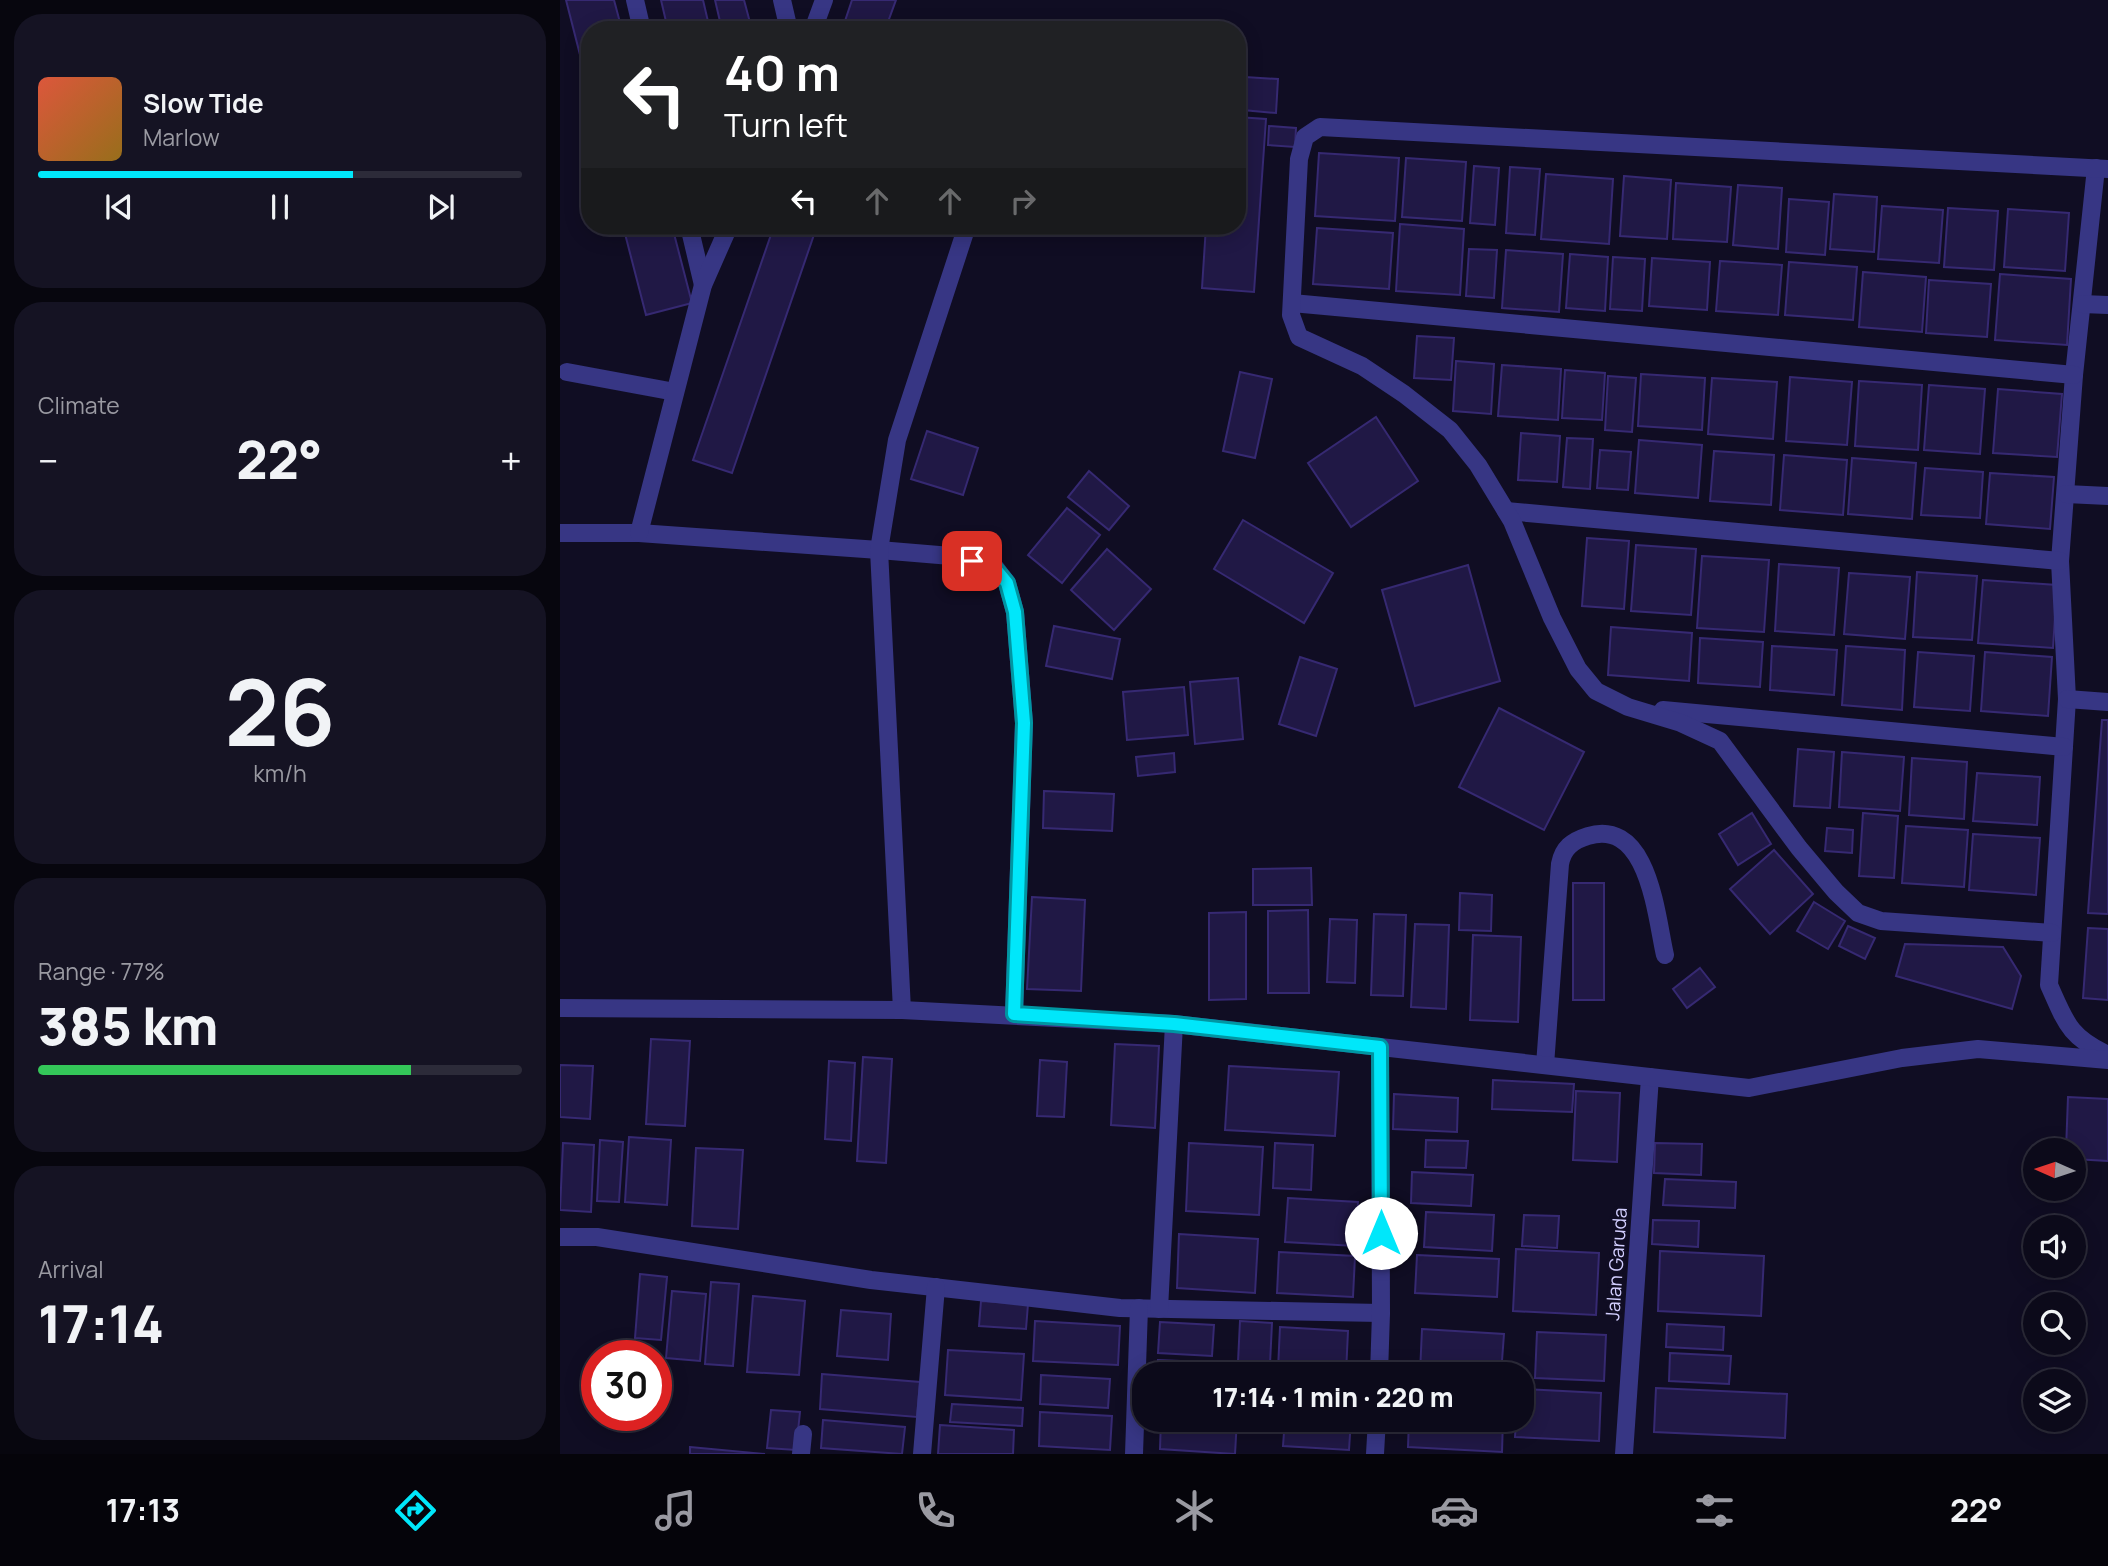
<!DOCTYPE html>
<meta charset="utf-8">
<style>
:root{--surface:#0c0a1a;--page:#151323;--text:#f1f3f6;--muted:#9a9aa2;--line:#2c2b39;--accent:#00e7fa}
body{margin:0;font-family:Manrope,sans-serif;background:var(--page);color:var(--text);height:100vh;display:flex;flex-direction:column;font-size:26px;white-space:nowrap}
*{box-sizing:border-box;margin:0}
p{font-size:23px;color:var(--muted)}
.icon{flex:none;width:38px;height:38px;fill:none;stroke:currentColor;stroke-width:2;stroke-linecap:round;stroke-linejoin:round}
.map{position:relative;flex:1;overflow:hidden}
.sheet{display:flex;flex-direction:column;gap:14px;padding:14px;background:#07060e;width:560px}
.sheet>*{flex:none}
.guide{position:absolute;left:21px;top:21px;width:665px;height:214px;border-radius:28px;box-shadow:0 4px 18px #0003,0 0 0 2px var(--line);background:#202124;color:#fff;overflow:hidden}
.needle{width:46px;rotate:273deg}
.tools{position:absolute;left:1463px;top:1138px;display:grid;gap:14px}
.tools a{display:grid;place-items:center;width:63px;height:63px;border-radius:50%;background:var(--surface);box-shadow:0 4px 18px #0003,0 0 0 2px var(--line);font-size:35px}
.speed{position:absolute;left:21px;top:1340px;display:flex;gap:14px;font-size:35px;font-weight:700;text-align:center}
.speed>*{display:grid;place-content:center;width:91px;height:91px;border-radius:50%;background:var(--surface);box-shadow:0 4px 18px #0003,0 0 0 2px var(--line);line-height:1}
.speed .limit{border:10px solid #d22;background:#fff;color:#111}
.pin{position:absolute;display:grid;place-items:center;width:60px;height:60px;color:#fff;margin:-30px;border-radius:14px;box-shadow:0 4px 10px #0006}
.me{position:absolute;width:77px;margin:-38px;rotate:0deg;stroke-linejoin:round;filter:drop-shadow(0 0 5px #0008)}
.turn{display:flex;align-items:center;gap:24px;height:147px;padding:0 28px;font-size:32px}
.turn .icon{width:91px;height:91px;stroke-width:2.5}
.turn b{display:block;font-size:49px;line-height:60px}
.lanes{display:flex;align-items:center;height:66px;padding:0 28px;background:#0003;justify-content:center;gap:35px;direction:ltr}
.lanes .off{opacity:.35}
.big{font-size:52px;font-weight:800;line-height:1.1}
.sheet .widget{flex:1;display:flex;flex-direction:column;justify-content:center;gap:10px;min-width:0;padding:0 24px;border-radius:28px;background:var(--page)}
.sheet .dial{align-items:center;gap:0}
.dial b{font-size:91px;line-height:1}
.song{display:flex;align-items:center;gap:21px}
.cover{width:84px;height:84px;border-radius:10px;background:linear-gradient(135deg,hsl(10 70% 55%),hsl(40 70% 35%))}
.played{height:7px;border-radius:4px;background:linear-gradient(90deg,var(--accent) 65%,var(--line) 65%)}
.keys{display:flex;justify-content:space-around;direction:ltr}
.heat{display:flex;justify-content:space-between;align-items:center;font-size:38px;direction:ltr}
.charge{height:10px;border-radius:5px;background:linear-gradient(90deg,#34c759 77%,var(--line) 0)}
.trip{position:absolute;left:572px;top:1362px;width:402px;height:70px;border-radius:28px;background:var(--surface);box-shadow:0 4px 18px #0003,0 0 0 2px var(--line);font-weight:800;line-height:70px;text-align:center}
.tabs{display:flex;height:112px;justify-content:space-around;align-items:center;background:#05040a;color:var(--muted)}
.tabs .icon{width:49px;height:49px}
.tabs .on{color:var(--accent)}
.tabs b{font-size:32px;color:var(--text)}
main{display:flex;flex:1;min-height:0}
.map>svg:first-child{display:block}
.building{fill:#201845;stroke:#362972;stroke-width:2}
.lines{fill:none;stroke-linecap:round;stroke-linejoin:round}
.service{stroke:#373684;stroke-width:18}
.minor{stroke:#373684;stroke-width:18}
.tertiary{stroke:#373684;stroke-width:18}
.route-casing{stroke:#0096a2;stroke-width:18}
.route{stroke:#00e7fa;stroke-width:12}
.labels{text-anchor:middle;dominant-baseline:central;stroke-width:7;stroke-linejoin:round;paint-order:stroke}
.street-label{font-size:19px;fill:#d3cfff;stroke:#100d23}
</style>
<main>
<section class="sheet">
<div class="widget">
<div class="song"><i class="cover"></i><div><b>Slow Tide</b><p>Marlow</p></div></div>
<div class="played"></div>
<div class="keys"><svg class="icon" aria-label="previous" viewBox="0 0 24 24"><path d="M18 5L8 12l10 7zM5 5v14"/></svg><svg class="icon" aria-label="pause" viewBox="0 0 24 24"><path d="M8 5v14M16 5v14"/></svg><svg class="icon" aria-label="next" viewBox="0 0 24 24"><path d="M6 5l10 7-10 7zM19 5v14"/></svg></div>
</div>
<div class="widget"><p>Climate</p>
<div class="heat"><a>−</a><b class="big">22°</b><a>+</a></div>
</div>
<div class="widget dial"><b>26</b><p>km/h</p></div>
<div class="widget"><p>Range · 77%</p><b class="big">385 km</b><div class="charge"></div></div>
<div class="widget"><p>Arrival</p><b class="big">17:14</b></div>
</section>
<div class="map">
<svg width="1548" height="1454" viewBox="0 0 1548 1454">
<rect width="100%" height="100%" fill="#100d23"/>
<!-- building -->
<g class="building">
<path d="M6,0h48l8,30h-32v64z"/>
<path d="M101,0h42l7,30h-42z"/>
<path d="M155,0h29l8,30h-30z"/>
<path d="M292,0h44l-11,30h-43z"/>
<path d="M685,77l33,2 -2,34 -33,-3z"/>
<path d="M677,117l29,2 -12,173 -52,-4 4,-62h31z"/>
<path d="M709,126l27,2 -1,19 -27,-2z"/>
<path d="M759,153l80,5 -4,63 -80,-5z"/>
<path d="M846,158l60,4 -4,59 -60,-4z"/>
<path d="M914,166l25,2 -4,57 -25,-2z"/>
<path d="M950,167l30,2 -5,66 -29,-2z"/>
<path d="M986,174l67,5 -4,65 -68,-5z"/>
<path d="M1064,176l47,4 -4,59 -47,-3z"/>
<path d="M1116,183l55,4 -4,55 -54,-3z"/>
<path d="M1178,185l44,3 -4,61 -45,-4z"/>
<path d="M1274,194l43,3 -3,55 -44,-3z"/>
<path d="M1229,199l40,3 -4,53 -39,-3z"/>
<path d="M1322,206l61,4 -4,53 -61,-4z"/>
<path d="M1388,208l50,3 -4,59 -50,-3z"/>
<path d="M1448,209l61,4 -4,58 -61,-4z"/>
<path d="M840,224l64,5 -4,66 -64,-4z"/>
<path d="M63,226h49l20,77 -46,12z"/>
<path d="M214,226h43l-85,247 -39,-13z"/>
<path d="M757,228l76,5 -4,56 -76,-5z"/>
<path d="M909,249l28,1 -3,48 -28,-2z"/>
<path d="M946,250l57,4 -4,58 -57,-4z"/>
<path d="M1010,254l38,3 -3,54 -39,-3z"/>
<path d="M1053,257l32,2 -3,52 -32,-2z"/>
<path d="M1092,258l58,4 -3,48 -58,-4z"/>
<path d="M1160,261l62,4 -4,50 -62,-4z"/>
<path d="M1229,262l68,5 -4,53 -68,-5z"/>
<path d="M1303,272l63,5 -4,55 -63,-5z"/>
<path d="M1440,274l71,5 -4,66 -72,-5z"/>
<path d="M1369,280l62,4 -4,53 -61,-4z"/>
<path d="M857,336l37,2 -3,42 -37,-2z"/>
<path d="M896,361l38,3 -3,50 -38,-3z"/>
<path d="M942,365l59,4 -3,51 -60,-4z"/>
<path d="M1005,370l40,3 -3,47 -40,-2z"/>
<path d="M680,372l32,7 -17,79 -32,-7z"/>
<path d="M1081,374l64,4 -3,52 -64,-4z"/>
<path d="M1048,376l28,2 -4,54 -27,-2z"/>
<path d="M1230,377l62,5 -5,63 -61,-4z"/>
<path d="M1152,378l65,4 -4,57 -65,-5z"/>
<path d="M1299,381l63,4 -4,65 -63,-4z"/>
<path d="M1369,385l56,4 -5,65 -56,-4z"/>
<path d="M1438,389l64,5 -5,63 -64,-4z"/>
<path d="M816,417l42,64 -67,46 -43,-64z"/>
<path d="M367,431l51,17 -15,47 -52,-16z"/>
<path d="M961,433l39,3 -3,46 -39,-2z"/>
<path d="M1007,438l26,1 -3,50 -27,-2z"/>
<path d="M1079,440l63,5 -4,53 -63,-5z"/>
<path d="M1040,450l31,2 -3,38 -31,-2z"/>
<path d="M1154,451l60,4 -3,50 -61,-4z"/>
<path d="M1224,455l63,5 -4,55 -63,-5z"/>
<path d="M1292,458l64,5 -4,56 -64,-5z"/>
<path d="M1365,468l58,4 -3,46 -59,-3z"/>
<path d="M529,471l40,35 -20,24 -41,-33z"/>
<path d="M1430,473l64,4 -4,52 -64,-5z"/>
<path d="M507,508l33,27 -38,48 -34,-28z"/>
<path d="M683,520l90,53 -29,50 -90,-54z"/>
<path d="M1027,538l42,3 -5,68 -42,-3z"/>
<path d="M1076,545l60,4 -5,66 -60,-4z"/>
<path d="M547,549l44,40 -37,41 -43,-40z"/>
<path d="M1142,556l67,4 -5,72 -67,-4z"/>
<path d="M1219,564l60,4 -5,67 -59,-4z"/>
<path d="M908,565l32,116 -85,25 -33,-116z"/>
<path d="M1357,572l60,4 -5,64 -59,-3z"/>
<path d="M1289,573l61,4 -5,62 -61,-5z"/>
<path d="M1423,580l74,5 -4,63 -75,-5z"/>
<path d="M494,626l66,13 -8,40 -66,-13z"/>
<path d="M1051,627l81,6 -3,48 -81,-6z"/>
<path d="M1140,638l63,4 -3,45 -62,-4z"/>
<path d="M1212,646l65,4 -3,45 -64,-5z"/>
<path d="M1286,646l59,4 -3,60 -60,-5z"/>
<path d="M1358,652l56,4 -4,55 -56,-4z"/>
<path d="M1425,652l67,5 -4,59 -67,-5z"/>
<path d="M740,657l37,12 -21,67 -37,-12z"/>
<path d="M678,678l5,61 -48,5 -5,-62z"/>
<path d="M624,687l4,48 -61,5 -4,-48z"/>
<path d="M939,708l85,44 -40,78 -85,-43z"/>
<path d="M1542,720h6v194l-20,-1z"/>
<path d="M1238,749l36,3 -4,56 -36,-2z"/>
<path d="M1282,752l62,5 -4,54 -61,-4z"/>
<path d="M614,753l1,19 -37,4 -2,-19z"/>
<path d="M1352,758l55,4 -3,57 -55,-4z"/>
<path d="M1417,773l63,4 -3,48 -64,-4z"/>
<path d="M484,791l70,3 -2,37 -69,-3z"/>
<path d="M1192,813l19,31 -33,21 -19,-31z"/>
<path d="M1303,813l35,3 -4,62 -35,-2z"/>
<path d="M1346,826l62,4 -4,57 -62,-4z"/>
<path d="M1267,828l26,2 -1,23 -27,-2z"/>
<path d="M1413,834l67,4 -4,57 -67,-5z"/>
<path d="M1214,850l39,44 -43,40 -40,-45z"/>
<path d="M751,868l1,37h-59v-36z"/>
<rect x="1013" y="883" width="31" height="117"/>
<path d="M900,893l32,2 -1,36 -32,-1z"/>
<path d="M472,897l53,3 -4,91 -54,-2z"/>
<path d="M1254,902l31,19 -17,28 -31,-18z"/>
<path d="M748,910l1,83h-41v-82z"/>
<path d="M686,912v87l-37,1v-87z"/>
<path d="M814,914l32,1 -3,81 -32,-1z"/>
<path d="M770,919l27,1 -2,63 -28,-1z"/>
<path d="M855,924l34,1 -3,84 -35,-2z"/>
<path d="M1288,926l27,12 -10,21 -26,-13z"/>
<path d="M1528,928l20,1v71l-25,-2z"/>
<path d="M913,935l48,2 -3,85 -48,-2z"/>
<path d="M1345,944l98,3 18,29 -9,33 -116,-33z"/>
<path d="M1140,968l15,19 -28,21 -14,-19z"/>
<path d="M91,1039l39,2 -5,85 -39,-2z"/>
<path d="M555,1044l44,2 -4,82 -44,-3z"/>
<path d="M303,1057l29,2 -6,104 -29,-2z"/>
<path d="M480,1060l27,2 -3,55 -27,-1z"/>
<path d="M269,1061l26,2 -4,78 -26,-2z"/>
<path d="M0,1065l33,1 -3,53 -30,-2z"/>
<path d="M669,1066l110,6 -4,64 -110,-6z"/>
<path d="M933,1080l81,4 -2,28 -80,-3z"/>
<path d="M1016,1091l44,2 -3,69 -44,-2z"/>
<path d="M834,1094l64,4 -1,34 -64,-3z"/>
<path d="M1508,1097l40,2v62l-34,-2v-9h-8z"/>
<path d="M69,1137l42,3 -4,65 -42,-3z"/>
<path d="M40,1140l23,2 -4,60 -22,-1z"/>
<path d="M866,1140l42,1 -2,27 -41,-1z"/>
<path d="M3,1143l31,2 -3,67 -31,-2z"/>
<path d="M629,1143l74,4 -4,68 -73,-4z"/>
<path d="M715,1143l38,2 -2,45 -38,-2z"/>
<path d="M1095,1143l47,1 -1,31 -47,-2z"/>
<path d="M136,1148l47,2 -5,79 -46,-3z"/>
<path d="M852,1172l61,3 -2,31 -60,-3z"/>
<path d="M1105,1179l71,3 -1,26 -72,-3z"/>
<path d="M728,1198l70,4 -3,44 -70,-4z"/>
<path d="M866,1212l68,3 -2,36 -68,-4z"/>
<path d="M964,1215l35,1 -2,32 -35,-2z"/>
<path d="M1093,1220l46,1 -1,26 -46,-3z"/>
<path d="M619,1234l79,5 -3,54 -78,-5z"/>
<path d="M956,1249l83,4 -3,62 -83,-4z"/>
<path d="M1100,1251l104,5 -3,60 -103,-5z"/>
<path d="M719,1252l76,4 -2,41 -76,-4z"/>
<path d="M857,1255l82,4 -2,38 -82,-4z"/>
<path d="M80,1274l27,3 -6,63 -26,-2z"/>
<path d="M151,1282l28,2 -6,82 -28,-2z"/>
<path d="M112,1291l34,3 -6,67 -34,-3z"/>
<path d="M193,1296l52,5 -6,74 -52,-3z"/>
<path d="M421,1301l47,3 -2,25 -47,-3z"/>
<path d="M281,1310l50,4 -3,46 -51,-4z"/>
<path d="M475,1321l85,5 -2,39 -85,-4z"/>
<path d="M680,1321l32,2 -2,41 -32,-2z"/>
<path d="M600,1322l54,3 -2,31 -54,-3z"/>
<path d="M1107,1324l57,3 -1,23 -57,-3z"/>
<path d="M720,1327l68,4 -2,42 -68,-4z"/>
<path d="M862,1329l82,5 -3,40 -81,-1z"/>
<path d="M977,1332l69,3 -2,46 -69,-3z"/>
<path d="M388,1350l76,4 -3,46 -76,-5z"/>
<path d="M1110,1353l61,3 -2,28 -60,-3z"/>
<path d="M598,1360l68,3v11h-69z"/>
<path d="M262,1374l98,8 -3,35 -97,-8z"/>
<path d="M481,1375l69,4 -2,29 -68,-4z"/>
<path d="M1096,1388l131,6 -2,44 -131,-6z"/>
<path d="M962,1389l79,4 -2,48 -84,-4 1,-18h6z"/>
<path d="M392,1404l71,4 -1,18 -72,-4z"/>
<path d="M211,1410l29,2 -4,38 -29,-2z"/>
<path d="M480,1412l72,4 -2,34 -71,-4z"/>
<path d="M601,1419h76l-2,35 -75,-5z"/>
<path d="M725,1419h66l-2,31 -66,-4z"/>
<path d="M849,1419h94l-1,33 -94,-5z"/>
<path d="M263,1420l82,7 -3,27 -81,-6z"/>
<path d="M380,1425l74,5 -1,24h-75z"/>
<path d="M130,1447l75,7h-75z"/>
</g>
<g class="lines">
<!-- service -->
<path class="service" d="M985,1065l15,-201c3,-16 12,-23 28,-28 61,-18 68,80 77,119"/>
<!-- minor -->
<g class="minor">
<path d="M75,0l7,30"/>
<path d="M222,0l7,30"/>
<path d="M253,30l11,-30"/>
<path d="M1536,168l-22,207 -14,186 7,138 -18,286c17,38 20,52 59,70"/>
<path d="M129,226l14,59"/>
<path d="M732,303l782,72"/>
<path d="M1522,304l26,1"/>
<path d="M7,372l108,20"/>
<path d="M1506,494l42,2"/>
<path d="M946,511l554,50"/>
<path d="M0,533h79l240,17 72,6 43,10 13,17 8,29 9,111 -10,291"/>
<path d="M79,533l64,-248 26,-59"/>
<path d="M1507,699l41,3"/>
<path d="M1103,710l401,37"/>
<path d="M1492,933l-171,-12 -23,-8 -22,-21 -37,-44 -79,-107 -39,-18 -53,-16 -32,-16 -18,-22 -26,-51 -40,-97 -34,-56 -28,-35 -46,-36 -42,-28 -63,-29 -8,-22 8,-156 6,-22 15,-10 788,42"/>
<path d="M342,1010l-23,-460 18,-110 70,-214"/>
<path d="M0,1237h37l274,43 249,28 261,5"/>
<path d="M599,1309l15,-285"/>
<path d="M819,1374l2,-61 -1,-266"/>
<path d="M241,1454l2,-20"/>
<path d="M362,1454l14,-167"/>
<path d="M574,1454l5,-146"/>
<path d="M815,1454l2,-35"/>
<path d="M1064,1454l26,-377"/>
</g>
<!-- tertiary -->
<path class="tertiary" d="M0,1008l342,2 272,14 575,64 153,-30 76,-9 130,11"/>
</g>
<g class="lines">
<defs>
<path id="route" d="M412,561l21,5 14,17 8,29 9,111 -10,291 160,10 206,23 1,186"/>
</defs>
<!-- route casing -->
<use href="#route" class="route-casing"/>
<!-- route -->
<use href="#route" class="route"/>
</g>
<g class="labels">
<!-- street labels -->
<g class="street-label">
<text transform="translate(1056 1264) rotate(-86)">Jalan Garuda</text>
</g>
</g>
</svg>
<div class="tools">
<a><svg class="needle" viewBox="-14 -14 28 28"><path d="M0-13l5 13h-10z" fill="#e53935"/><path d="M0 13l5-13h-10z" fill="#9a9aa2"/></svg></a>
<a><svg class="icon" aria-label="sound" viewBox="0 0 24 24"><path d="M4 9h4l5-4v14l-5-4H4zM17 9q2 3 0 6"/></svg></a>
<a><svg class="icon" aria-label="search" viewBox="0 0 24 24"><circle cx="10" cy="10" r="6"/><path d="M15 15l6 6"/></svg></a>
<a><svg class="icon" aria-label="layers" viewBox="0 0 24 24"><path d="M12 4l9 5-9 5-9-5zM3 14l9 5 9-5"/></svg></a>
</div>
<div class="speed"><div class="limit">30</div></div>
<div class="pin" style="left:412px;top:561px;background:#d93025"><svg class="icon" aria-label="arrive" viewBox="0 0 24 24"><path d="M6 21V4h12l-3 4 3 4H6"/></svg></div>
<svg class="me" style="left:821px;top:1233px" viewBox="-20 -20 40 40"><circle r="19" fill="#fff"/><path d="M0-13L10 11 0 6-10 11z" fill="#00e7fa"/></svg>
<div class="trip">17:14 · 1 min · 220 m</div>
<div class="guide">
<div class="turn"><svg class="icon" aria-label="left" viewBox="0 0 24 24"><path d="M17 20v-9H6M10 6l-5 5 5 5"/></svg><div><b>40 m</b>Turn left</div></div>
<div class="lanes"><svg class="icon" aria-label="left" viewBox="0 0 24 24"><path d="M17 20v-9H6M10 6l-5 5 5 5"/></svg><svg class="icon off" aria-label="ahead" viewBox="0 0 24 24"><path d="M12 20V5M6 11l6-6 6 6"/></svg><svg class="icon off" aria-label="ahead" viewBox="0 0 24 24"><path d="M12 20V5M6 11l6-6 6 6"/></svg><svg class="icon off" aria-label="right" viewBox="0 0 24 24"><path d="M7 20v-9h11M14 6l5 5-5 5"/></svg></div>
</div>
</div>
</main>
<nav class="tabs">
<b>17:13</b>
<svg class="icon on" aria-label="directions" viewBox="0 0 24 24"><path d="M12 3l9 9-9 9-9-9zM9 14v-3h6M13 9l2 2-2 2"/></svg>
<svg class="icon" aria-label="music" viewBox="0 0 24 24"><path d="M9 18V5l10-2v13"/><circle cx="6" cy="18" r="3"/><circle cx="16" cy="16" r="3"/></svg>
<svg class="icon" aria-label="phone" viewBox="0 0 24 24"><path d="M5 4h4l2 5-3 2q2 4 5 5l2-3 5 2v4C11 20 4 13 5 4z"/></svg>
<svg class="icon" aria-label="climate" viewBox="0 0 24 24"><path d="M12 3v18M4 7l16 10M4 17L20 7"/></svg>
<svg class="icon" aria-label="car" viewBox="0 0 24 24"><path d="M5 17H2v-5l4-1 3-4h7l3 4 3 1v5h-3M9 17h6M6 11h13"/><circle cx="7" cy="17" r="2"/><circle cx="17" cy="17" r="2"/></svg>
<svg class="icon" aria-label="filters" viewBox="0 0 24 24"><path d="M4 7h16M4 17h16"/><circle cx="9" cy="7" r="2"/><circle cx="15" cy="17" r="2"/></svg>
<b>22°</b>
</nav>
